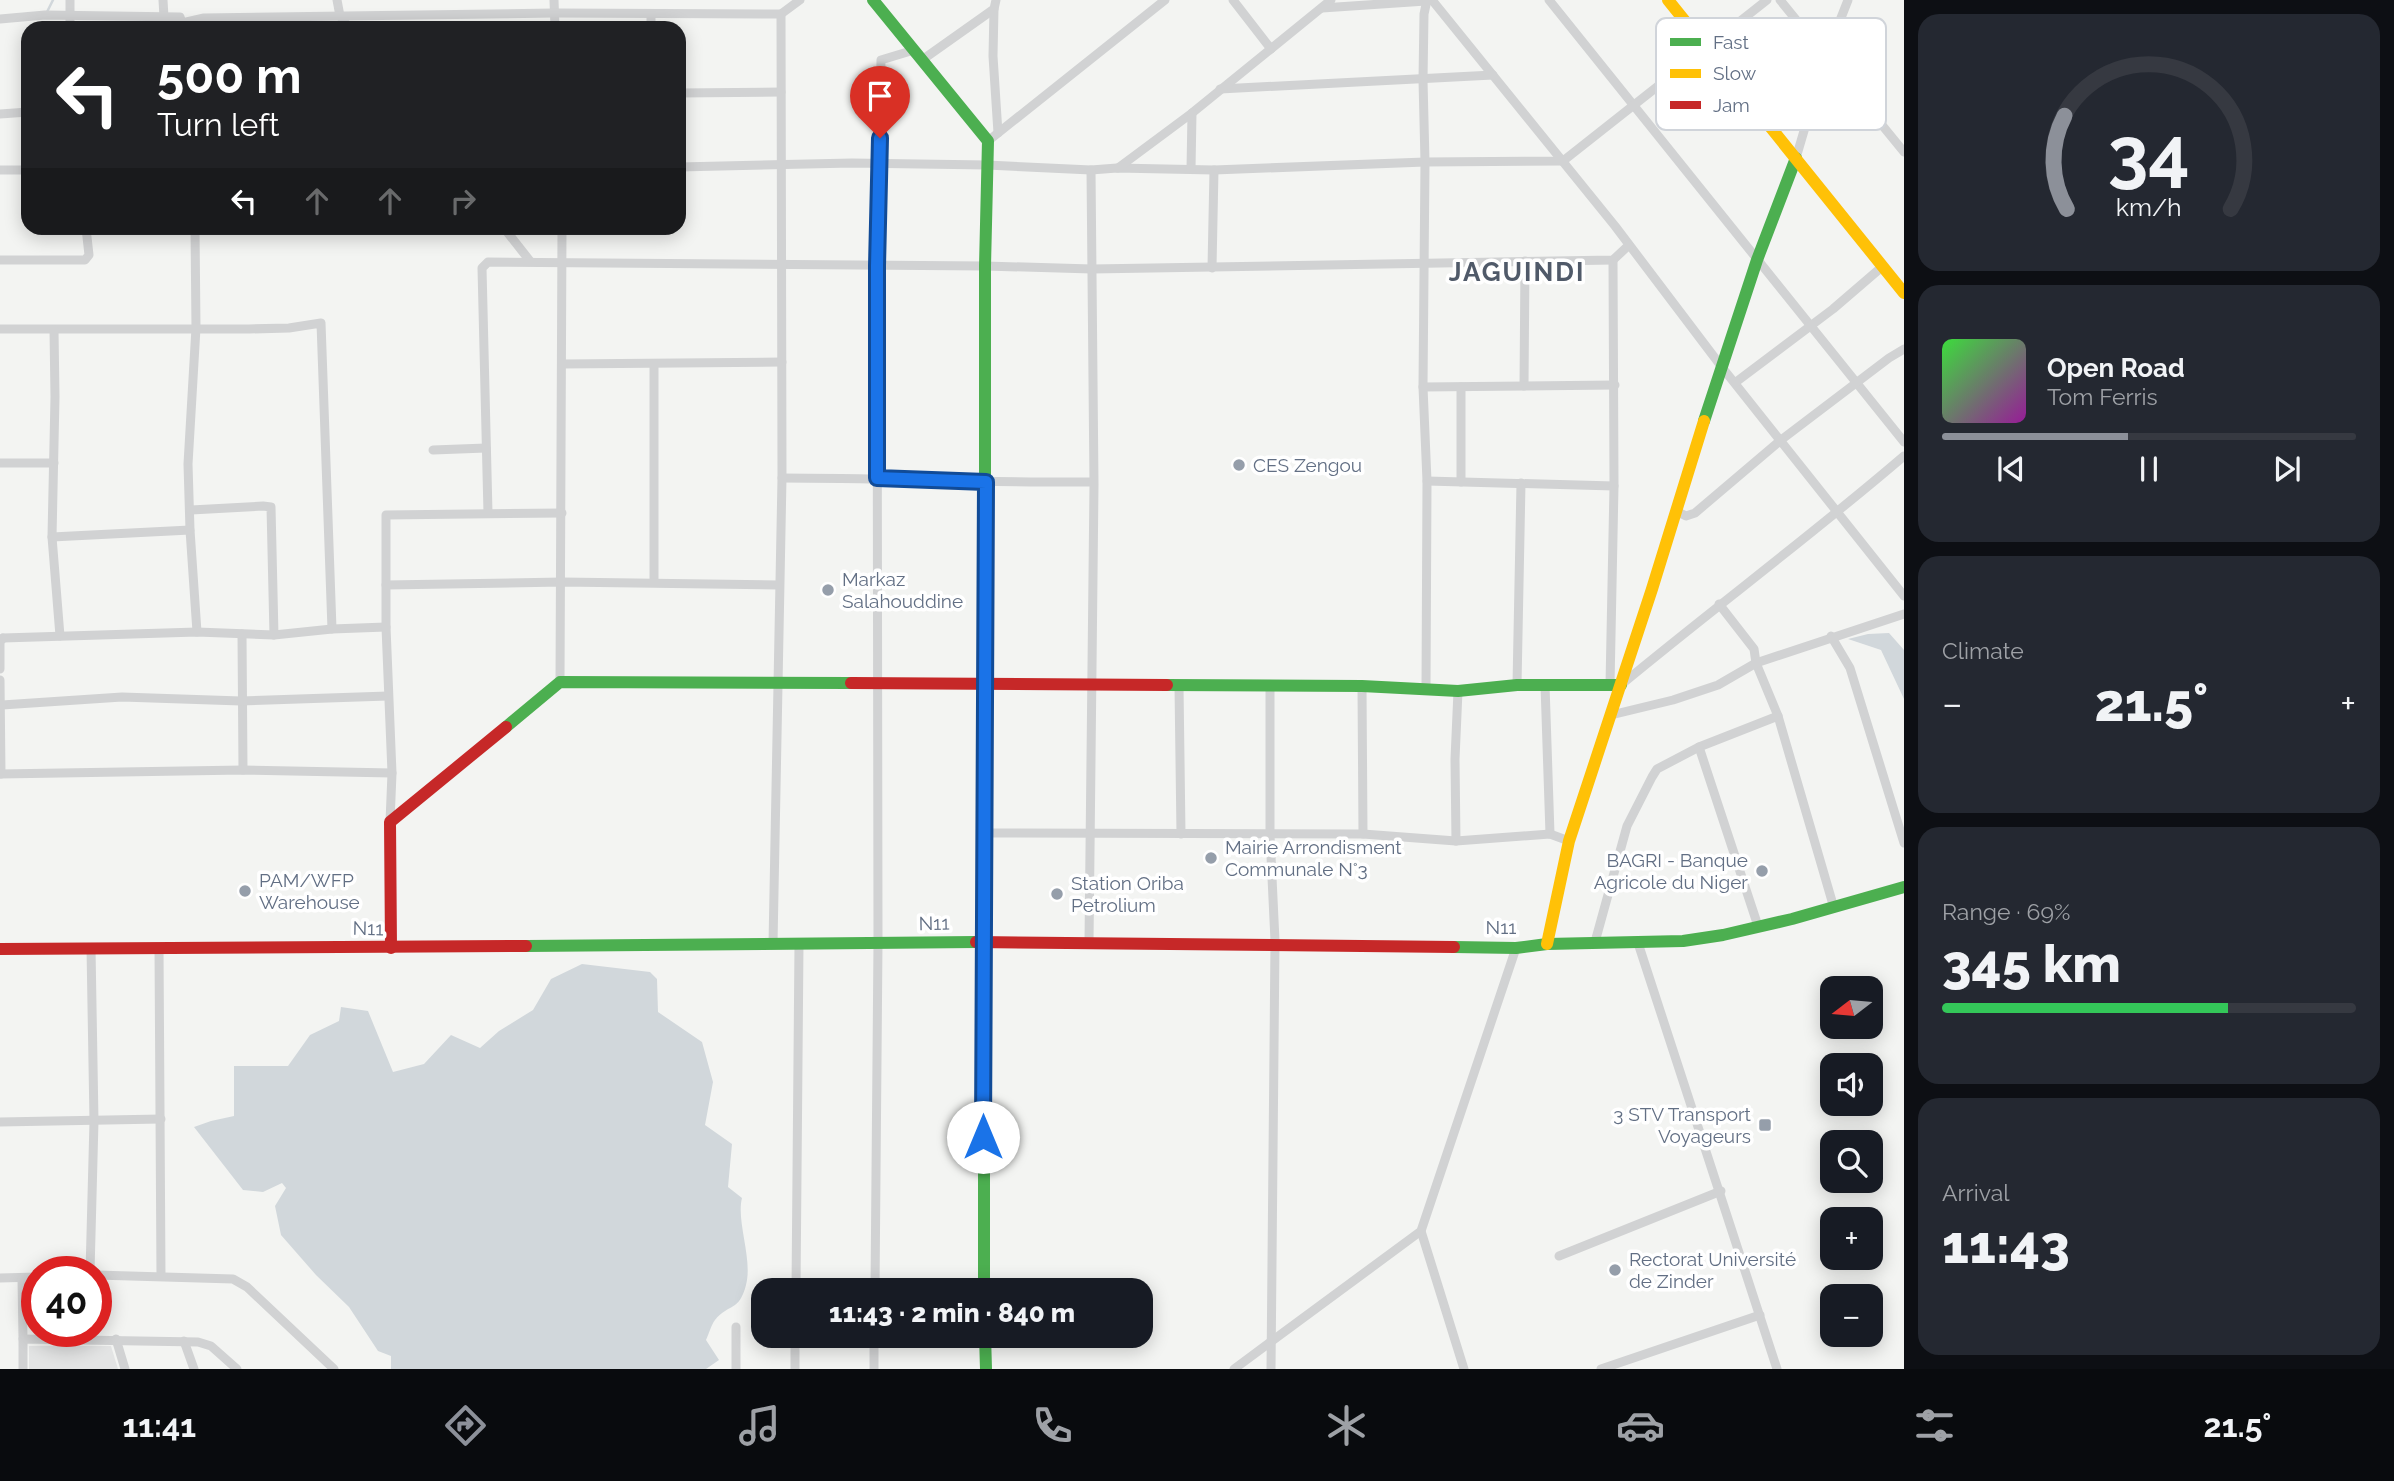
<!DOCTYPE html>
<meta charset="utf-8">
<style>
:root{--surface:#171b24;--page:#242831;--text:#f1f3f6;--muted:#9ea1a6;--line:#363941;--accent:#8c9099}
body{margin:0;font-family:Raleway,sans-serif;background:var(--page);color:var(--text);height:100vh;display:flex;flex-direction:column;font-size:26px;white-space:nowrap}
*{box-sizing:border-box;margin:0}
p{font-size:23px;color:var(--muted)}
.icon{flex:none;width:38px;height:38px;fill:none;stroke:currentColor;stroke-width:2;stroke-linecap:round;stroke-linejoin:round}
.map{position:relative;flex:1;overflow:hidden}
.drawer{display:flex;flex-direction:column;gap:14px;padding:14px;background:#0d0f14;width:490px}
.drawer>*{flex:none}
.banner{position:absolute;left:21px;top:21px;width:665px;height:214px;border-radius:21px;box-shadow:0 4px 18px #0003;background:#202124;color:#fff;overflow:hidden}
.needle{width:46px;rotate:254deg}
.tools{position:absolute;left:1820px;top:976px;display:grid;gap:14px}
.tools a{display:grid;place-items:center;width:63px;height:63px;border-radius:14px;background:var(--surface);box-shadow:0 4px 18px #0003;font-size:35px}
.speed{position:absolute;left:21px;top:1256px;display:flex;gap:14px;font-size:35px;font-weight:700;text-align:center}
.speed>*{display:grid;place-content:center;width:91px;height:91px;border-radius:50%;background:var(--surface);box-shadow:0 4px 18px #0003;line-height:1}
.speed .limit{border:10px solid #d22;background:#fff;color:#111}
.pin{position:absolute;display:grid;place-items:center;width:60px;height:60px;color:#fff;margin:-72px -30px;border-radius:50% 50% 50% 0;rotate:-45deg;box-shadow:0 0 7px #0007}
.pin .icon{rotate:45deg}
.me{position:absolute;width:77px;margin:-38px;rotate:0deg;stroke-linejoin:round;filter:drop-shadow(0 0 5px #0008)}
.turn{display:flex;align-items:center;gap:24px;height:147px;padding:0 21px;font-size:32px}
.turn .icon{width:91px;height:91px;stroke-width:2.5}
.turn b{display:block;font-size:49px;line-height:60px}
.lanes{display:flex;align-items:center;height:66px;padding:0 21px;background:#0003;justify-content:center;gap:35px;direction:ltr}
.lanes .off{opacity:.35}
.big{font-size:52px;font-weight:800;line-height:1.1}
.drawer .card{flex:1;display:flex;flex-direction:column;justify-content:center;gap:10px;min-width:0;padding:0 24px;border-radius:21px;background:var(--page)}
.drawer .dial{align-items:center;gap:0}
.dial svg{height:182px;overflow:visible;fill:none;stroke:var(--line);stroke-width:7;stroke-linecap:round;text-anchor:middle}
.dial text{fill:var(--text);stroke:none}
.song{display:flex;align-items:center;gap:21px}
.cover{width:84px;height:84px;border-radius:10px;background:linear-gradient(135deg,hsl(120 70% 55%),hsl(300 70% 35%))}
.played{height:7px;border-radius:4px;background:linear-gradient(90deg,var(--accent) 45%,var(--line) 45%)}
.keys{display:flex;justify-content:space-around;direction:ltr}
.heat{display:flex;justify-content:space-between;align-items:center;font-size:38px;direction:ltr}
.charge{height:10px;border-radius:5px;background:linear-gradient(90deg,#34c759 69%,var(--line) 0)}
.trip{position:absolute;left:751px;top:1278px;width:402px;height:70px;border-radius:21px;background:var(--surface);box-shadow:0 4px 18px #0003;font-weight:800;line-height:70px;text-align:center}
.dock{display:flex;height:112px;justify-content:space-around;align-items:center;background:#090b0e;color:var(--muted)}
.dock .icon{width:49px;height:49px}
.dock .current{color:var(--accent)}
.dock b{font-size:32px;color:var(--text)}
main{display:flex;flex:1;min-height:0}
.map>svg:first-child{display:block}
.built{fill:#e3e4e4}
.water{fill:#d1d7db}
.lines{fill:none;stroke-linecap:round;stroke-linejoin:round}
.stream{stroke:#d1d7db;stroke-width:2.5}
.street{stroke:#d1d2d3;stroke-width:9}
.fast{stroke:#4caf50;stroke-width:12}
.slow{stroke:#ffc107;stroke-width:12}
.jam{stroke:#c62828;stroke-width:12}
.route-casing{stroke:#114b97;stroke-width:18}
.route{stroke:#1a73e8;stroke-width:12}
.poi-dot{fill:#959eaa;stroke:#fff;stroke-width:2.5}
.labels{text-anchor:middle;dominant-baseline:central;stroke-width:7;stroke-linejoin:round;paint-order:stroke}
.poi-label{font-size:19px;fill:#626f84;stroke:#fff;text-anchor:start}
.street-label{font-size:19px;fill:#626f84;stroke:#fff}
.district-label{font-size:26px;font-weight:bold;letter-spacing:2px;fill:#505a69;stroke:#fff}
.key{fill:#fff;stroke:#d0d4da;stroke-width:2}
.key-label{font-size:19px;fill:#626f84}
</style>
<main>
<div class="map">
<svg width="1904" height="1369" viewBox="0 0 1904 1369">
<rect width="100%" height="100%" fill="#f3f4f2"/>
<!-- built -->
<path class="built" d="M29,1346h82l7,23h-89z"/>
<!-- water -->
<g class="water">
<path d="M1889,633l15,17v49l-23,-49 -33,-11 20,-5z"/>
<path d="M582,964l68,8 7,7 1,33 44,30 11,40 -8,43 27,19 -4,43 14,11c-6,23 11,61 4,87 -7,27 -17,18 -31,35 -4,5 -6,14 -9,20l13,20 -13,9h-315v-13l-13,-5 -29,-44 -33,-32 -35,-40 -6,-29 11,-18 -4,-5 -19,9 -20,-2 -49,-63 17,-6 23,-5v-50h54l22,-31 29,-14 2,-14 27,4 25,61 31,-8 27,-29 29,13 19,-17 34,-21 18,-31z"/>
</g>
<g class="lines">
<!-- stream -->
<path class="stream" d="M47,12l6,-12"/>
<!-- street -->
<g class="street">
<path d="M70,0v28"/>
<path d="M163,0l1,17"/>
<path d="M337,0l3,16 9,12"/>
<path d="M554,0l1,28"/>
<path d="M1233,0l38,49"/>
<path d="M1432,0l183,226 106,140 183,230"/>
<path d="M1549,0l355,442"/>
<path d="M1780,0l124,152"/>
<path d="M1322,8l104,-7"/>
<path d="M994,9l-1,47 5,77"/>
<path d="M651,15v13"/>
<path d="M0,19l45,-4 135,2 2,6 22,-5 350,-5 227,1 19,-14"/>
<path d="M922,60l72,-51 2,-9"/>
<path d="M1220,89l273,-14"/>
<path d="M679,93l102,-1"/>
<path d="M0,114l28,-2"/>
<path d="M988,141l177,-141"/>
<path d="M1796,158l30,-102 22,-56"/>
<path d="M679,167l173,-4 135,2 104,5 26,-2 97,2 211,-8 138,-1 204,-161"/>
<path d="M1118,168l74,-55 139,-113"/>
<path d="M1191,169l1,-56"/>
<path d="M0,170h28"/>
<path d="M195,228l1,100 -8,136 2,66 7,102"/>
<path d="M504,228l26,33"/>
<path d="M0,260h85l4,-5 -3,-27"/>
<path d="M1212,268l2,-98"/>
<path d="M0,329h249l40,-1 32,-5 11,306"/>
<path d="M54,330l1,67 -3,140 8,99"/>
<path d="M562,364l220,-2"/>
<path d="M654,364v218"/>
<path d="M1736,382l97,-73 50,-43"/>
<path d="M1524,386l1,-125"/>
<path d="M1423,387l192,-2"/>
<path d="M1461,387v95"/>
<path d="M433,450l53,-2"/>
<path d="M0,463h54"/>
<path d="M782,478c104,0 207,5 310,4"/>
<path d="M1427,481l187,5"/>
<path d="M191,510l72,-4 8,1 3,128"/>
<path d="M1676,511l10,5 9,-3 86,-73 108,-82 15,-9"/>
<path d="M488,513l-6,-245 6,-6 497,4 107,3 521,-9 16,-15"/>
<path d="M52,537l138,-7"/>
<path d="M386,585l176,-3 217,3"/>
<path d="M1719,604l35,45 2,14 22,53 56,192"/>
<path d="M242,634l1,136"/>
<path d="M1831,636l19,32 54,175"/>
<path d="M3,638l194,-6 77,3 58,-6 54,-2"/>
<path d="M0,669v-27l3,-4"/>
<path d="M0,680l1,94"/>
<path d="M560,682l2,-454"/>
<path d="M1622,684c93,-77 190,-149 282,-228"/>
<path d="M1270,685v150l5,106 -4,428"/>
<path d="M1517,685l4,-202"/>
<path d="M1545,685l5,149"/>
<path d="M1610,685l4,-199 -1,-226"/>
<path d="M1179,686l2,148"/>
<path d="M1362,686l1,148"/>
<path d="M1426,689l1,-208 -4,-94 2,-225 -2,-82 1,-66 3,-14"/>
<path d="M2,705l120,-8 119,4 147,-5"/>
<path d="M1611,715l62,-15 45,-15 38,-22 148,-49"/>
<path d="M0,774l243,-4 149,3"/>
<path d="M390,822l2,-49 -6,-146v-112l176,-2"/>
<path d="M985,833l378,1 93,7 94,-7 19,7"/>
<path d="M1456,841l-1,-82 3,-68"/>
<path d="M1758,926l-59,-179 79,-31"/>
<path d="M1089,942l5,-458 -3,-314"/>
<path d="M1595,942l32,-116 25,-49 5,-8 42,-22"/>
<path d="M1638,943l139,426"/>
<path d="M773,944l9,-466 -1,-464"/>
<path d="M159,948l2,328"/>
<path d="M0,1122l161,-3"/>
<path d="M1421,1231l43,138"/>
<path d="M1559,1256l162,-65"/>
<path d="M90,1272l4,-151 -3,-173"/>
<path d="M96,1275l137,4 14,8 87,82"/>
<path d="M0,1278l37,-1"/>
<path d="M22,1278l1,61"/>
<path d="M796,1290l3,-346"/>
<path d="M875,1290l3,-347 -1,-677 4,-206 33,-10"/>
<path d="M116,1339l9,30"/>
<path d="M184,1341l10,28"/>
<path d="M23,1369v-30l175,3 13,4 26,23"/>
<path d="M736,1369v-42"/>
<path d="M795,1369v-34"/>
<path d="M874,1369v-34"/>
<path d="M1234,1369l187,-138 95,-283"/>
<path d="M1601,1369l159,-54"/>
</g>
<!-- fast -->
<g class="fast">
<path d="M873,0l115,141 -3,125v227"/>
<path d="M1704,421l53,-161 39,-102"/>
<path d="M1167,685l195,1 96,5 59,-6h104"/>
<path d="M506,727l54,-45 291,1"/>
<path d="M526,946l450,-4"/>
<path d="M1454,947l62,1 31,-4 136,-3 40,-6 69,-16 112,-32"/>
<path d="M984,1290v-425"/>
<path d="M985,1335l1,34"/>
</g>
<!-- slow -->
<g class="slow">
<path d="M1668,0l236,293"/>
<path d="M1547,944l22,-103 83,-252 52,-168"/>
</g>
<!-- jam -->
<g class="jam">
<path d="M851,683l316,2"/>
<path d="M984,865l1,-372"/>
<path d="M976,942l478,5"/>
<path d="M391,948l-1,-126 116,-95"/>
<path d="M0,949l526,-3"/>
</g>
</g>
<g class="lines">
<defs>
<path id="route" d="M880,138l-3,128v212l109,4 -3,655"/>
</defs>
<!-- route casing -->
<use href="#route" class="route-casing"/>
<!-- route -->
<use href="#route" class="route"/>
</g>
<!-- markers -->
<g class="poi-dot">
<circle cx="1239" cy="465" r="7"/>
<circle cx="828" cy="590" r="7"/>
<circle cx="1211" cy="858" r="7"/>
<circle cx="1762" cy="871" r="7"/>
<circle cx="245" cy="891" r="7"/>
<circle cx="1057" cy="894" r="7"/>
<rect x="1758" y="1118" width="14" height="14" rx="3.5"/>
<circle cx="1615" cy="1270" r="7"/>
</g>
<g class="labels">
<!-- poi labels -->
<g class="poi-label">
<text x="1253" y="465">CES Zengou</text>
<text x="842" y="579">Markaz<tspan x="842" dy="22">Salahouddine</tspan></text>
<text x="1225" y="847">Mairie Arrondisment<tspan x="1225" dy="22">Communale N°3</tspan></text>
<text x="1748" y="860" text-anchor="end">BAGRI - Banque<tspan x="1748" dy="22">Agricole du Niger</tspan></text>
<text x="259" y="880">PAM/WFP<tspan x="259" dy="22">Warehouse</tspan></text>
<text x="1071" y="883">Station Oriba<tspan x="1071" dy="22">Petrolium</tspan></text>
<text x="1751" y="1114" text-anchor="end">3 STV Transport<tspan x="1751" dy="22">Voyageurs</tspan></text>
<text x="1629" y="1259">Rectorat Université<tspan x="1629" dy="22">de Zinder</tspan></text>
</g>
<!-- street labels -->
<g class="street-label">
<text transform="translate(934 923) rotate(-1)">N11</text>
<text x="1501" y="927">N11</text>
<text transform="translate(368 928) rotate(1)">N11</text>
</g>
<!-- district labels -->
<g class="district-label">
<text x="1517" y="272">JAGUINDI</text>
</g>
</g>
<!-- legend -->
<rect x="1656" y="18" width="230" height="112" rx="10" class="key"/>
<rect x="1670" y="38" width="31" height="8" fill="#4caf50"/>
<rect x="1670" y="69" width="31" height="9" fill="#ffc107"/>
<rect x="1670" y="101" width="31" height="8" fill="#c62828"/>
<g class="key-label">
<text x="1713" y="49">Fast</text>
<text x="1713" y="80">Slow</text>
<text x="1713" y="112">Jam</text>
</g>
</svg>
<div class="tools">
<a><svg class="needle" viewBox="-14 -14 28 28"><path d="M0-13l5 13h-10z" fill="#e53935"/><path d="M0 13l5-13h-10z" fill="#9ea1a6"/></svg></a>
<a><svg class="icon" aria-label="sound" viewBox="0 0 24 24"><path d="M4 9h4l5-4v14l-5-4H4zM17 9q2 3 0 6"/></svg></a>
<a><svg class="icon" aria-label="search" viewBox="0 0 24 24"><circle cx="10" cy="10" r="6"/><path d="M15 15l6 6"/></svg></a>
<a>+</a>
<a>−</a>
</div>
<div class="speed"><div class="limit">40</div></div>
<div class="pin" style="left:880px;top:138px;background:#d93025"><svg class="icon" aria-label="arrive" viewBox="0 0 24 24"><path d="M6 21V4h12l-3 4 3 4H6"/></svg></div>
<svg class="me" style="left:983px;top:1137px" viewBox="-20 -20 40 40"><circle r="19" fill="#fff"/><path d="M0-13L10 11 0 6-10 11z" fill="#1a73e8"/></svg>
<div class="trip">11:43 · 2 min · 840 m</div>
<div class="banner">
<div class="turn"><svg class="icon" aria-label="left" viewBox="0 0 24 24"><path d="M17 20v-9H6M10 6l-5 5 5 5"/></svg><div><b>500 m</b>Turn left</div></div>
<div class="lanes"><svg class="icon" aria-label="left" viewBox="0 0 24 24"><path d="M17 20v-9H6M10 6l-5 5 5 5"/></svg><svg class="icon off" aria-label="ahead" viewBox="0 0 24 24"><path d="M12 20V5M6 11l6-6 6 6"/></svg><svg class="icon off" aria-label="ahead" viewBox="0 0 24 24"><path d="M12 20V5M6 11l6-6 6 6"/></svg><svg class="icon off" aria-label="right" viewBox="0 0 24 24"><path d="M7 20v-9h11M14 6l5 5-5 5"/></svg></div>
</div>
</div>
<section class="drawer">
<div class="card dial"><svg viewBox="0 0 100 80">
<path d="M14 69A42 42 0 1 1 86 69"/>
<path d="M14 69A42 42 0 0 1 13 28" stroke="#8c9099"/>
<text x="50" y="56" font-size="32" font-weight="700">34</text>
<text x="50" y="72" font-size="11">km/h</text>
</svg></div>
<div class="card">
<div class="song"><i class="cover"></i><div><b>Open Road</b><p>Tom Ferris</p></div></div>
<div class="played"></div>
<div class="keys"><svg class="icon" aria-label="previous" viewBox="0 0 24 24"><path d="M18 5L8 12l10 7zM5 5v14"/></svg><svg class="icon" aria-label="pause" viewBox="0 0 24 24"><path d="M8 5v14M16 5v14"/></svg><svg class="icon" aria-label="next" viewBox="0 0 24 24"><path d="M6 5l10 7-10 7zM19 5v14"/></svg></div>
</div>
<div class="card"><p>Climate</p>
<div class="heat"><a>−</a><b class="big">21.5°</b><a>+</a></div>
</div>
<div class="card"><p>Range · 69%</p><b class="big">345 km</b><div class="charge"></div></div>
<div class="card"><p>Arrival</p><b class="big">11:43</b></div>
</section>
</main>
<nav class="dock">
<b>11:41</b>
<svg class="icon current" aria-label="directions" viewBox="0 0 24 24"><path d="M12 3l9 9-9 9-9-9zM9 14v-3h6M13 9l2 2-2 2"/></svg>
<svg class="icon" aria-label="music" viewBox="0 0 24 24"><path d="M9 18V5l10-2v13"/><circle cx="6" cy="18" r="3"/><circle cx="16" cy="16" r="3"/></svg>
<svg class="icon" aria-label="phone" viewBox="0 0 24 24"><path d="M5 4h4l2 5-3 2q2 4 5 5l2-3 5 2v4C11 20 4 13 5 4z"/></svg>
<svg class="icon" aria-label="climate" viewBox="0 0 24 24"><path d="M12 3v18M4 7l16 10M4 17L20 7"/></svg>
<svg class="icon" aria-label="car" viewBox="0 0 24 24"><path d="M5 17H2v-5l4-1 3-4h7l3 4 3 1v5h-3M9 17h6M6 11h13"/><circle cx="7" cy="17" r="2"/><circle cx="17" cy="17" r="2"/></svg>
<svg class="icon" aria-label="filters" viewBox="0 0 24 24"><path d="M4 7h16M4 17h16"/><circle cx="9" cy="7" r="2"/><circle cx="15" cy="17" r="2"/></svg>
<b>21.5°</b>
</nav>
